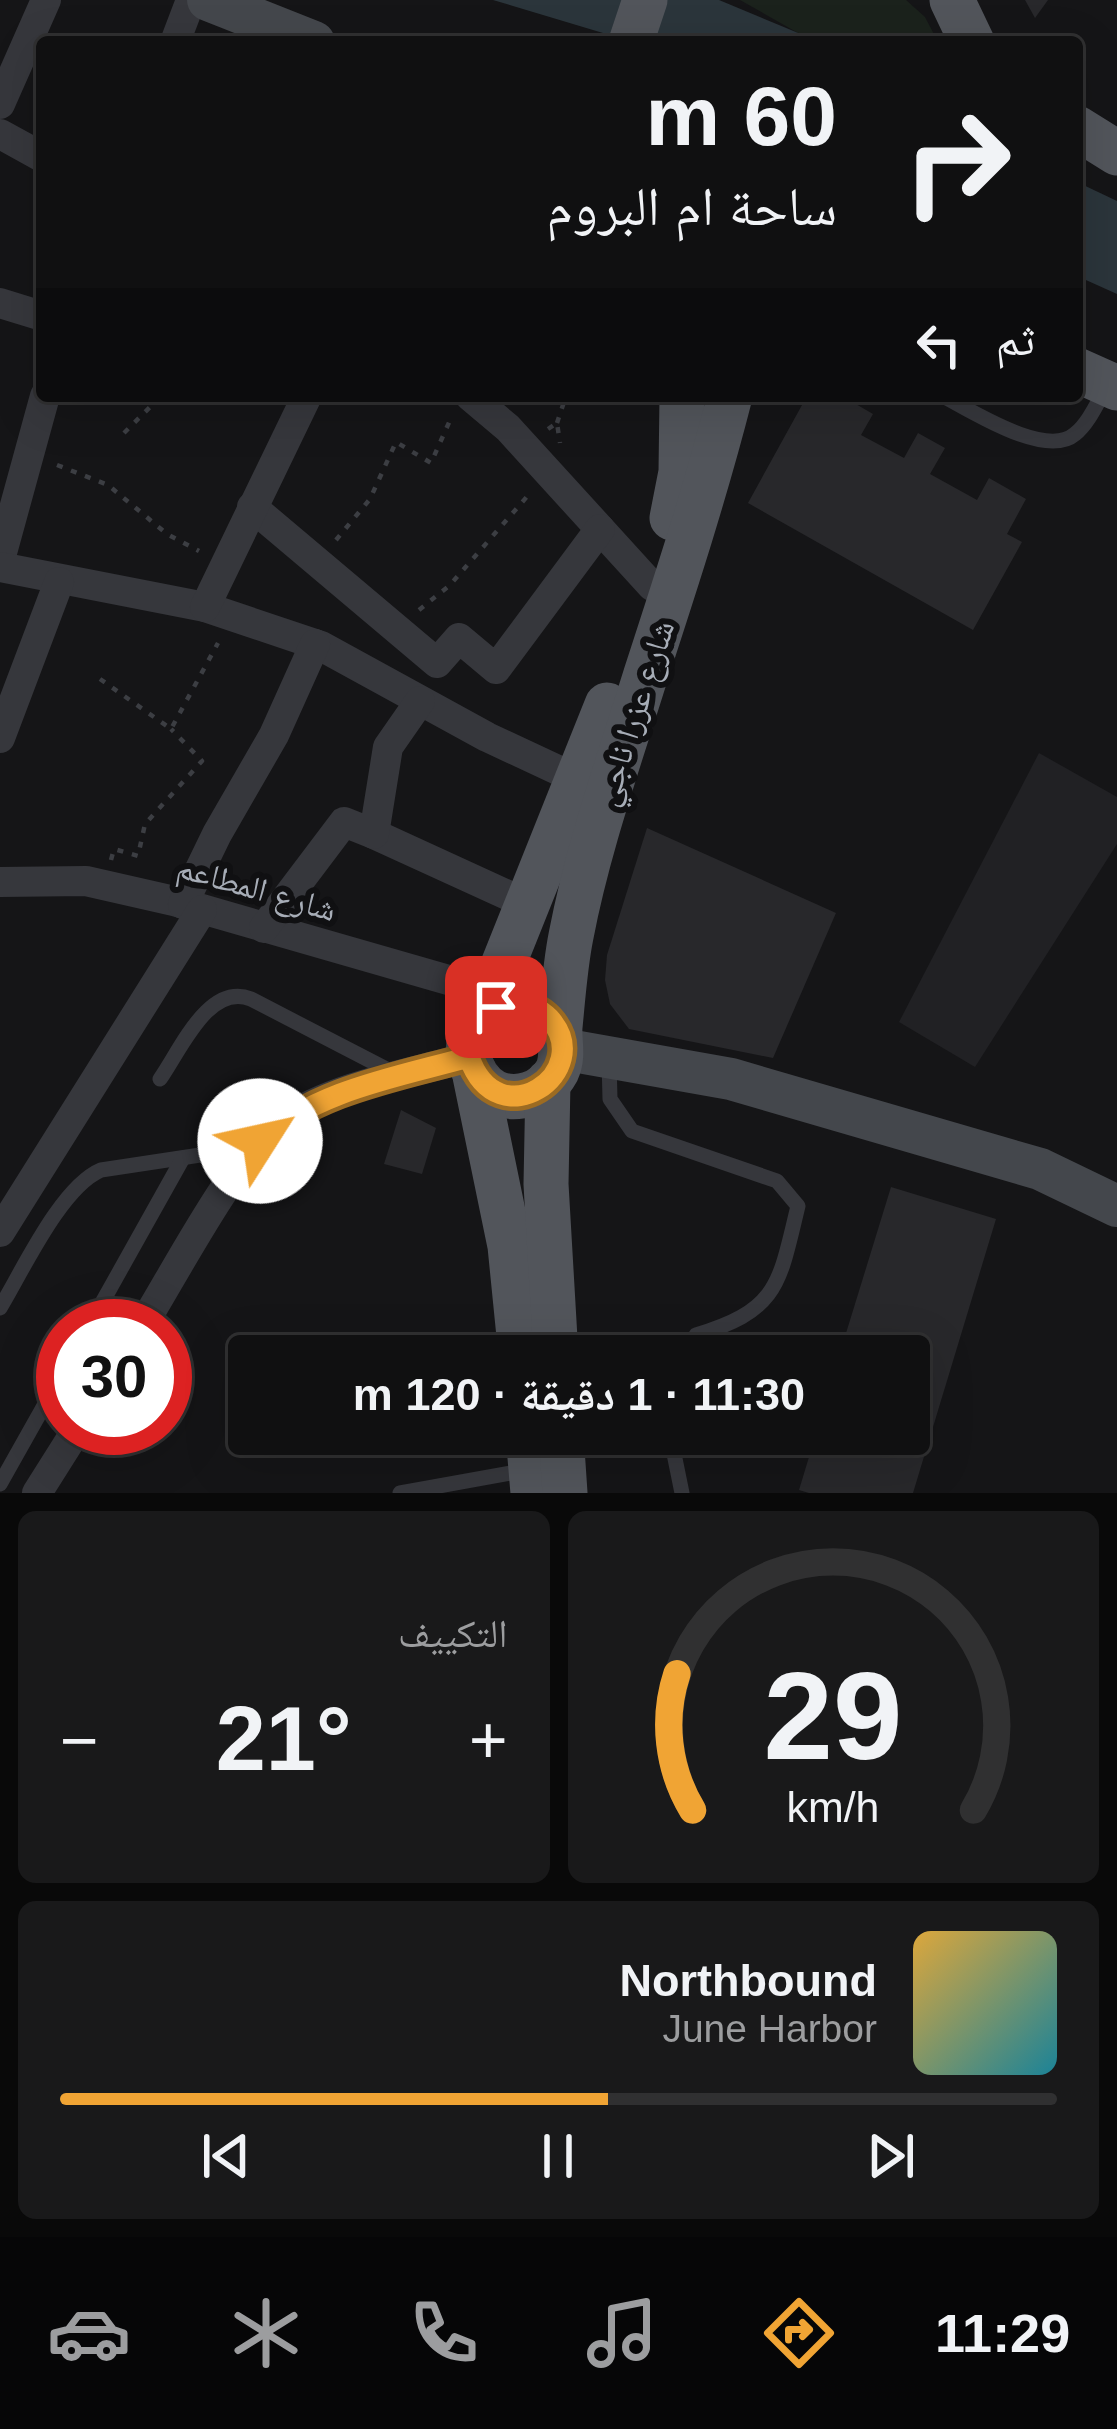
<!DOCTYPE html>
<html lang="ar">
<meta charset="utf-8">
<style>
:root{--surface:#101011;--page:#19191a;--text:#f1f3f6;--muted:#9c9d9f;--line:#303031;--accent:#f0a434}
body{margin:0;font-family:Arial,"Noto Naskh Arabic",sans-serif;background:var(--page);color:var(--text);direction:rtl;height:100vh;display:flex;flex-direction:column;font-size:45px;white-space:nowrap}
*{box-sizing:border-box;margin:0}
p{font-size:39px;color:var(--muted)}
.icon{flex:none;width:66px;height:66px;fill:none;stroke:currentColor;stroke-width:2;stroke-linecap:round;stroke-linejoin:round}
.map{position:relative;height:1493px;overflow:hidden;direction:ltr}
.panel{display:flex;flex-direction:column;gap:18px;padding:18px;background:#090909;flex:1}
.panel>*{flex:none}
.top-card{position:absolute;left:36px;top:36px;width:1047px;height:366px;border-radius:12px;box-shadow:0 12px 48px #0002,0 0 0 3px var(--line);direction:rtl;background:#101011;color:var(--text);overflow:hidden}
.speed{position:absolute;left:36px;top:1299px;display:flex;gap:24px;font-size:60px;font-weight:700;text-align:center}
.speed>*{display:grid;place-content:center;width:156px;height:156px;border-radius:50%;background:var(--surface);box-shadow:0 12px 48px #0002,0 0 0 3px var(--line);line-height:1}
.speed .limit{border:18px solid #d22;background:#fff;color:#111}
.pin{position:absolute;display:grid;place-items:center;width:102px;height:102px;color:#fff;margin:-51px;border-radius:24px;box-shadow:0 6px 18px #0006}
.me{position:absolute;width:132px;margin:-66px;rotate:55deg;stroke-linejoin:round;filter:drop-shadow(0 0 9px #0008)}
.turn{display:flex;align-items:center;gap:42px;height:252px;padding:0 48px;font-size:54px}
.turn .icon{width:156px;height:156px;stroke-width:2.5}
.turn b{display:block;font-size:84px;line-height:102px}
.then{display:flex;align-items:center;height:114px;padding:0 48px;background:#0003;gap:24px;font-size:45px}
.big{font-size:90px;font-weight:800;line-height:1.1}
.panel .widget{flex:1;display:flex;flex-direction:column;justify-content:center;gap:18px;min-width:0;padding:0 42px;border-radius:18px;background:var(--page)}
.panel .dial{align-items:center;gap:0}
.dial svg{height:312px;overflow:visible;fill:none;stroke:var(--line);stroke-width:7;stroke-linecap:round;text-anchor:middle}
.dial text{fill:var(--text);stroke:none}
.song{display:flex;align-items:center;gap:36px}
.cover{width:144px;height:144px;border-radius:18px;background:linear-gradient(135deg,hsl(40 70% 55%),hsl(190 70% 35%))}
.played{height:12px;border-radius:6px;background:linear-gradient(90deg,var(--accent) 55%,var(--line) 55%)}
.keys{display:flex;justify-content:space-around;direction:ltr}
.heat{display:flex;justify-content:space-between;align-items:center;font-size:66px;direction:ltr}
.panel .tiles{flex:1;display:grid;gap:18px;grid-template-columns:1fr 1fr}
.widget:last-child{grid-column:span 2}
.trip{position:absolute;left:228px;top:1335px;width:702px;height:120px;border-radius:12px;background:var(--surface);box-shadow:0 12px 48px #0002,0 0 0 3px var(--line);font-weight:800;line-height:120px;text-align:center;direction:rtl}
.tabs{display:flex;height:192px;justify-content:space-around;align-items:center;background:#060607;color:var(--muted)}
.tabs .icon{width:84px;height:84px}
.tabs .active{color:var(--accent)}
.tabs b{font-size:54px;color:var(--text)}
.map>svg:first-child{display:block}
.built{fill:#212124}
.green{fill:#1b221c}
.water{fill:#2b353b}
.building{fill:#28282b}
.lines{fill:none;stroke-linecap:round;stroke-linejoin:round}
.path{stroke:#3c3e43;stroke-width:4.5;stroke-dasharray:6 9;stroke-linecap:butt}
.lane{stroke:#36373c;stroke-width:15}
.street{stroke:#36373c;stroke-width:30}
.secondary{stroke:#44474c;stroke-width:42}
.primary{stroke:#52555b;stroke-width:45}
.path-bridge{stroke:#3c3e43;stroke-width:4.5;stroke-dasharray:6 9;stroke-linecap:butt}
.route-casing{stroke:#9c6b22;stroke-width:30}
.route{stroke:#f0a434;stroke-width:21}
.labels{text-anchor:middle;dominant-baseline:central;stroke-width:12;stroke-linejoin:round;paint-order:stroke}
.street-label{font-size:33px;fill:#a7adb7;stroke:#101012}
</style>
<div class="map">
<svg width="1117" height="1493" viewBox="0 0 1117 1493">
<rect width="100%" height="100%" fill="#151517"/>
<!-- built -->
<path class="built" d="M1039,753l78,44v47l-142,223 -76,-45z"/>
<!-- green -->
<path class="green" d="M740,0h166l19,17 13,25h-124z"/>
<!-- water -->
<g class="water">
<path d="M493,0h226l101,42h-187z"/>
<path d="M1077,182l40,19v93l-40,-18z"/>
</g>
<!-- building -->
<g class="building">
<path d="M1025,0h23l-13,18z"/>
<path d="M807,396h35l31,18 -12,21 43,23 14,-25 27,15 -15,26 47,26 12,-22 37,21 -19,35 15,8 -49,88 -225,-127z"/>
<path d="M647,828l189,85 -63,145 -144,-29 -19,-25 -5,-24 2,-25z"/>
<path d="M401,1110l35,18 -14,46 -38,-10z"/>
<path d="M891,1187l105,32 -83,274h-104l-10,-3 17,-56h93v-78h-70z"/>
</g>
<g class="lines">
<!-- path -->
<g class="path">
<path d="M557,423l9,-27"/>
<path d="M548,429l9,-6 3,20"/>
<path d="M124,433l37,-37"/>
<path d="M57,465l51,20 59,49 32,17"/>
<path d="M336,540l34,-41 26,-57 35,21 20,-45"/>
<path d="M419,610l31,-25 81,-93"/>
<path d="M100,679l71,50 47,-86"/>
<path d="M111,860l3,-11 24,7 7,-32 57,-63 -31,-32"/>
</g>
<!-- lane -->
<g class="lane">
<path d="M943,396c29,15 103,63 132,38 14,-11 23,-33 32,-48"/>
<path d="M609,1060l1,39 22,32 145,50 21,25c-19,78 -19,104 -102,129"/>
<path d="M160,1079c21,-30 49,-97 91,-80l141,73"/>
<path d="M0,1308c23,-38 61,-121 101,-138l152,-23"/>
<path d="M89,1326l94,-168"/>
<path d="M670,1434l12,59"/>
<path d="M0,1484l63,-112"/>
<path d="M400,1493l128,-23"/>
</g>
<!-- street -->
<g class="street">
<path d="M175,42l16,-42"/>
<path d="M0,104l46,-104"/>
<path d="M0,134l42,23"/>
<path d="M0,303l42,13"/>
<path d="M470,396l38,32 144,158"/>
<path d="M252,507l185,156 22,-25 37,31 104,-140"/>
<path d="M0,560l45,-164"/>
<path d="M0,567l205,40 116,39 166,91 92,43"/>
<path d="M205,607l102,-211"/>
<path d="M0,738l59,-156"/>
<path d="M374,834l153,70"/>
<path d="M0,882l86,-1 88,20 316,91"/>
<path d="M183,904l34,-70 57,-99 41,-91"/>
<path d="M264,928l80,-106 30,12 14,-87 32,-46"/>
<path d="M0,1232l202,-322"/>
<path d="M142,1326c32,-51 96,-176 142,-206 53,-35 125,-46 185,-63"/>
<path d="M37,1493l41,-65"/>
</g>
<!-- secondary -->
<g class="secondary">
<path d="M208,0l106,42"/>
<path d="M562,1049l169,30 309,90 77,37"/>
</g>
<!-- primary -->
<g class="primary">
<path d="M952,0l20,42"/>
<path d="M631,42l14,-42"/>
<path d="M1077,128l40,25"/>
<path d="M1077,370l40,18"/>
<path d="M672,518l9,-46 1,-76"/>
<path d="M483,1015l124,-310"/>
<path d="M559,1034c-26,-48 -97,-35 -90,22 2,14 12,29 25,36 23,11 51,1 63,-21 7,-15 2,-29 3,-44 3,-30 5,-61 11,-91 17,-89 48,-175 75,-262 30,-92 60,-184 84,-278"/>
<path d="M474,1071l36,175 11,110"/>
<path d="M548,1082l-2,102 10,172"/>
<path d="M528,1434l5,59"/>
<path d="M561,1434l4,59"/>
</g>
<!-- path-bridge -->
<path class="path-bridge" d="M501,1341l89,-5"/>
</g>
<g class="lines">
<defs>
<path id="route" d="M260,1141c56,-51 138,-64 209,-84 29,84 129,14 80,-39 -15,-16 -34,-16 -53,-11"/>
</defs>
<!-- route casing -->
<use href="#route" class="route-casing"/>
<!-- route -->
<use href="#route" class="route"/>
</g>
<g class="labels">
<!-- street labels -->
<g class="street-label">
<text transform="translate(634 713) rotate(-72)">شارع عزرا ناجي</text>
<text transform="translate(257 888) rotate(16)">شارع المطاعم</text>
</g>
</g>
</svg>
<div class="speed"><div class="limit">30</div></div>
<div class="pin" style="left:496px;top:1007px;background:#d93025"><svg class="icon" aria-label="arrive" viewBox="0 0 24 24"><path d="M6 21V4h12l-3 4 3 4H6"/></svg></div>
<svg class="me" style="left:260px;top:1141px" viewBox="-20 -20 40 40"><circle r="19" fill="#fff"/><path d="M0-13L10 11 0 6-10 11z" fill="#f0a434"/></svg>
<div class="trip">11:30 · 1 دقيقة · 120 m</div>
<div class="top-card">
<div class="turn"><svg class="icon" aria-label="right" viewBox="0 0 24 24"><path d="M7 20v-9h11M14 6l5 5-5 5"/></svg><div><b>60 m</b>ساحة ام البروم</div></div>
<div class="then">ثم<svg class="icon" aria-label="left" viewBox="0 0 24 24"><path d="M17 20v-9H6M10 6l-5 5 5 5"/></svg></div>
</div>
</div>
<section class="panel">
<div class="tiles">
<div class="widget dial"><svg viewBox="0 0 100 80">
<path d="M14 69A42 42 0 1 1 86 69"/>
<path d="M14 69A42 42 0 0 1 10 34" stroke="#f0a434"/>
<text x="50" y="56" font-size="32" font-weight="700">29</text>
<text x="50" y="72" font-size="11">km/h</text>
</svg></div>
<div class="widget"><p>التكييف</p>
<div class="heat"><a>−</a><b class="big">21°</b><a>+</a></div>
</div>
<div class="widget">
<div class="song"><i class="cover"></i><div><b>Northbound</b><p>June Harbor</p></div></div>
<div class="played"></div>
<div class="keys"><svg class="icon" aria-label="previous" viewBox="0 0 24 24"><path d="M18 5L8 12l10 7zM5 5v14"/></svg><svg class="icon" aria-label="pause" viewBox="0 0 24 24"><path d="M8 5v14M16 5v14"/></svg><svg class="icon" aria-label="next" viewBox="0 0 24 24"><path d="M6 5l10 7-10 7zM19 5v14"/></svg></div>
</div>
</div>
</section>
<nav class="tabs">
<b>11:29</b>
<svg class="icon active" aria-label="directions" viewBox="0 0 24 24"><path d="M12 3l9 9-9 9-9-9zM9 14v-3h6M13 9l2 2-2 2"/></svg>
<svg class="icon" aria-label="music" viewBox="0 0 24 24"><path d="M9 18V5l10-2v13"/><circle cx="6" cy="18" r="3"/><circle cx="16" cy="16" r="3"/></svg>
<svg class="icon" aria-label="phone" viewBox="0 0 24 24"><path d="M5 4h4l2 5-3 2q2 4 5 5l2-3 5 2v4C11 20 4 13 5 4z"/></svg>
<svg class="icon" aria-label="climate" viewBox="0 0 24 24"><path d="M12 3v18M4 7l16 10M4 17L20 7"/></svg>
<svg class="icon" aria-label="car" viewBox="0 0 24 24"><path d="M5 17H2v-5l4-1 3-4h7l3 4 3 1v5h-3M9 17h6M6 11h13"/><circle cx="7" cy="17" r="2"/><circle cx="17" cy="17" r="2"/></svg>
</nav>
